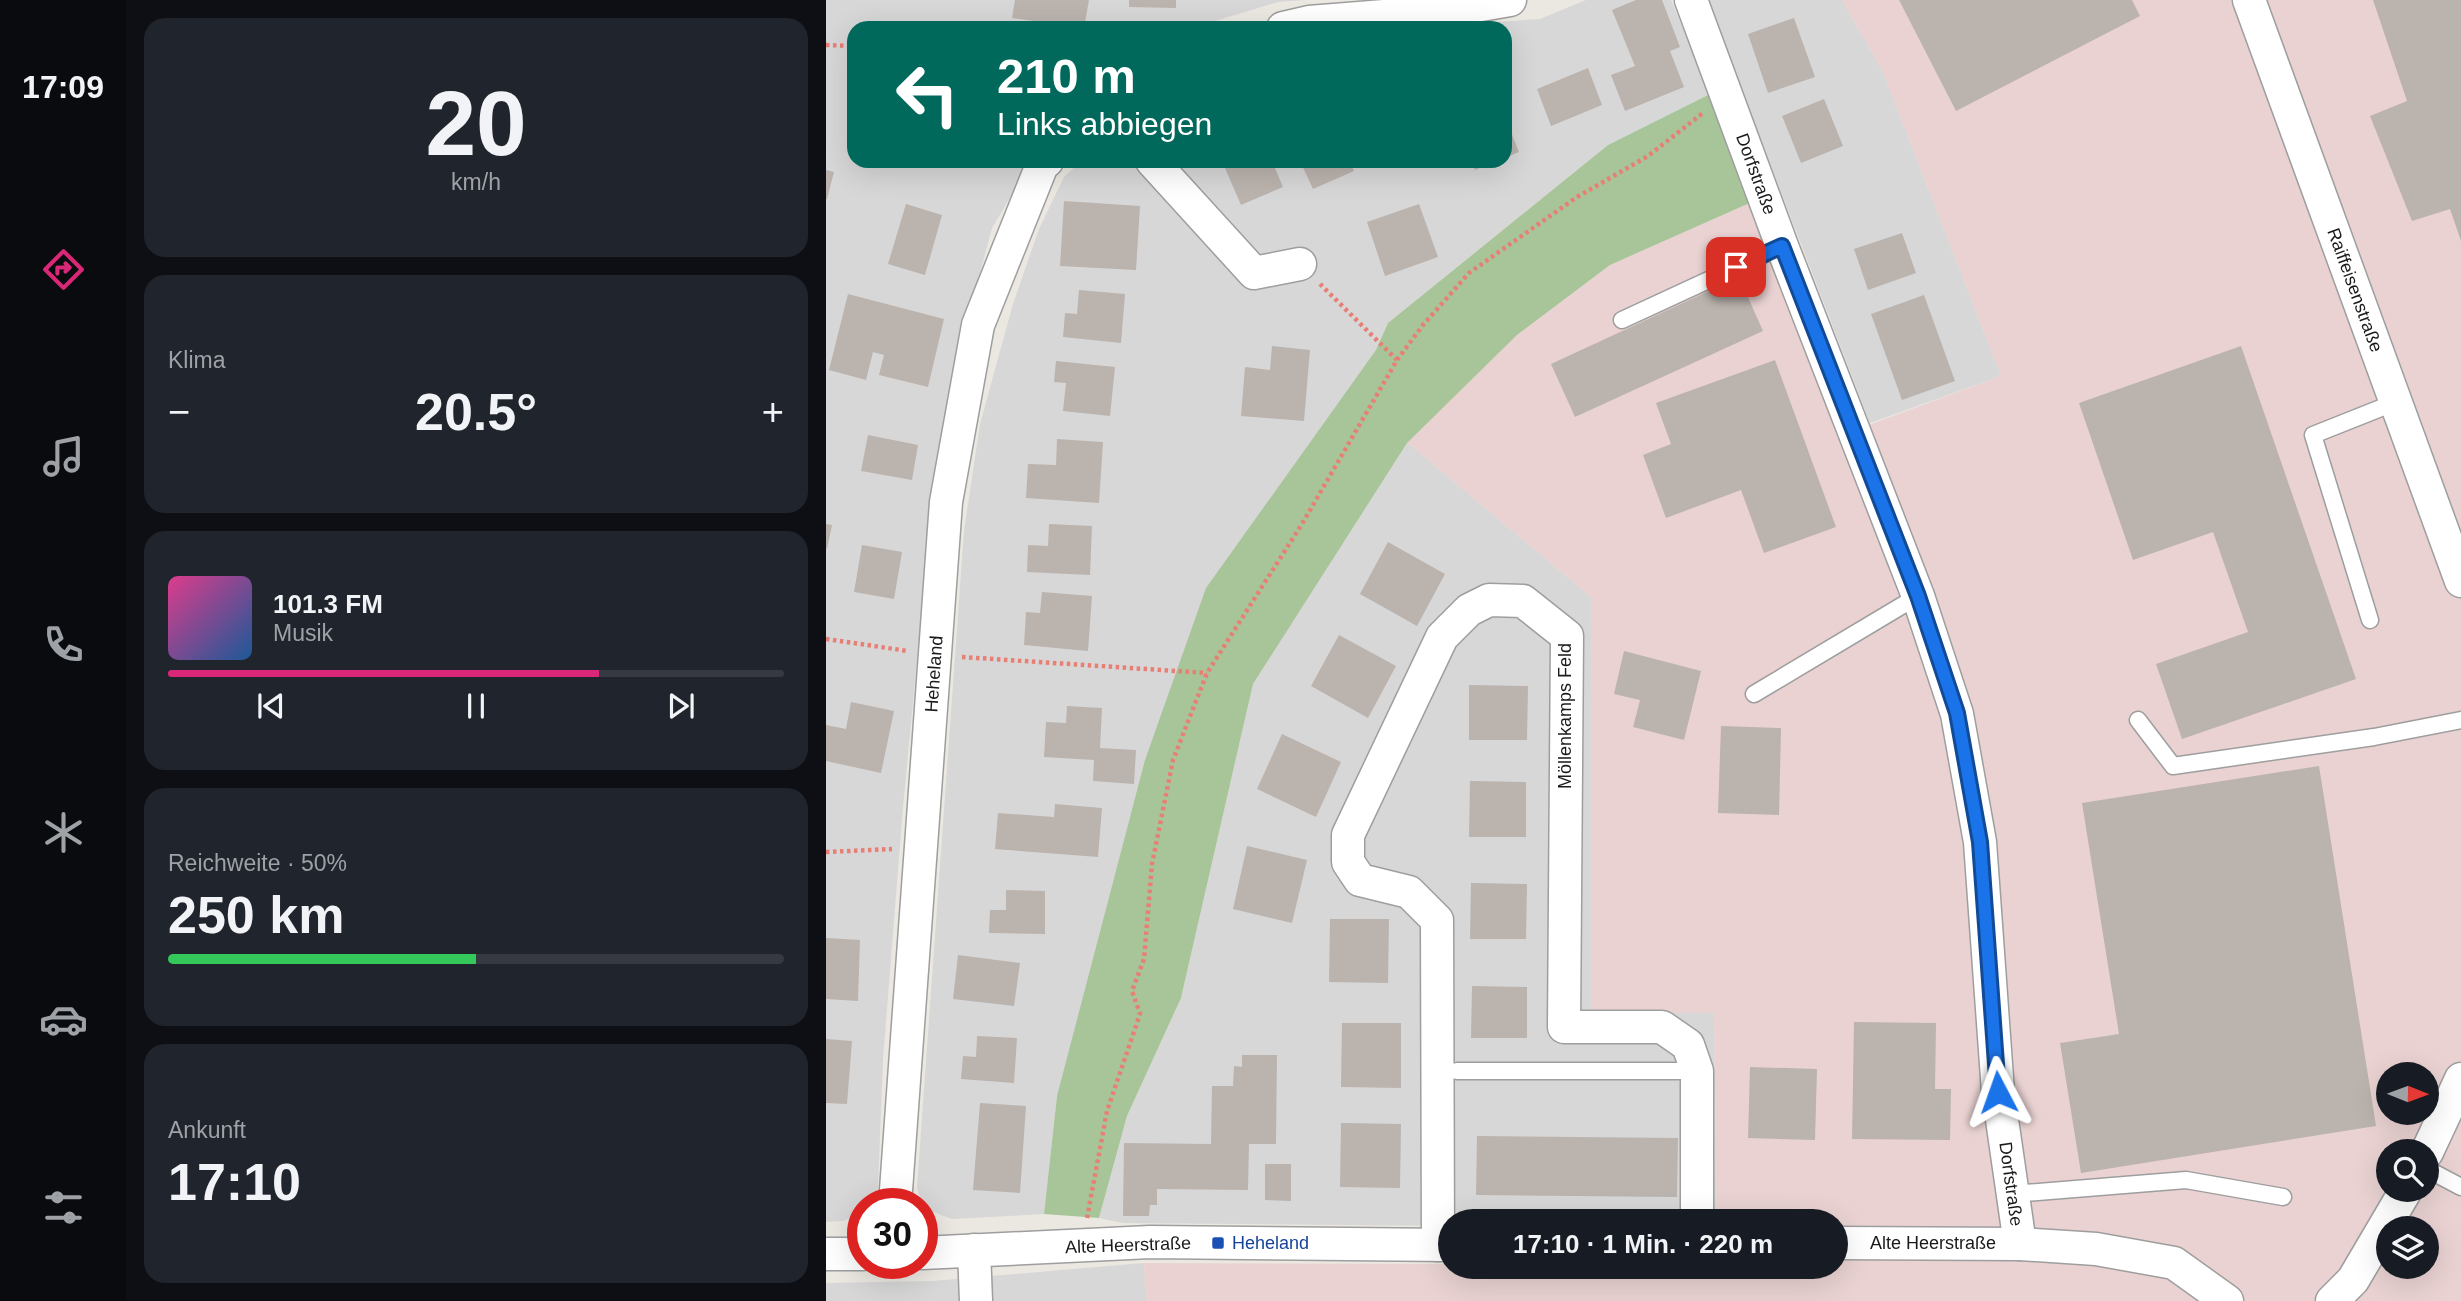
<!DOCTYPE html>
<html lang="de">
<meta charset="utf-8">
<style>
:root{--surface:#171b24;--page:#20242c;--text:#f1f3f6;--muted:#9ea1a6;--line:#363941;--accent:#db2777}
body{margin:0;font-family:Arial,sans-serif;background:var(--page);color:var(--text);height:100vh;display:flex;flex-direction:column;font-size:26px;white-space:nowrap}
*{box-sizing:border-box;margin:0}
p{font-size:23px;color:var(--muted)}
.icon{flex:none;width:38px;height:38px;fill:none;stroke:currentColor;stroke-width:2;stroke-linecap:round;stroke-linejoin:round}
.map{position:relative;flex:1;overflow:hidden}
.sheet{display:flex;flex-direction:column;gap:18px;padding:18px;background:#0d0f14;width:700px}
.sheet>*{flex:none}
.banner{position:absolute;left:21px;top:21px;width:665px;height:147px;border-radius:21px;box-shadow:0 7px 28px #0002;background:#00695c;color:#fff;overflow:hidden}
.needle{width:46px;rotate:91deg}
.tools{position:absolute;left:1550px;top:1062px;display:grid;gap:14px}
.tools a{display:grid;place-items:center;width:63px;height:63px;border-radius:50%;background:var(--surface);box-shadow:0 7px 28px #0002;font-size:35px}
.speed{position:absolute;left:21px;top:1188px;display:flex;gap:14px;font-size:35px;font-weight:700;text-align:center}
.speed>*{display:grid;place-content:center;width:91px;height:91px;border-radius:50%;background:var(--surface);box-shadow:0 7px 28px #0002;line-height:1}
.speed .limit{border:10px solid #d22;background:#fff;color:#111}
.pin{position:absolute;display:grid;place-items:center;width:60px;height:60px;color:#fff;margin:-30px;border-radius:14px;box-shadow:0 4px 10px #0006}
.me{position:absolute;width:77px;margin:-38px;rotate:356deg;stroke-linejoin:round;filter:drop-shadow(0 0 5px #0008)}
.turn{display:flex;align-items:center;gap:24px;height:147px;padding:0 35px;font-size:32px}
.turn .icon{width:91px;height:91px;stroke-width:2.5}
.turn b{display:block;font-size:49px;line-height:60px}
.big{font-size:52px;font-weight:800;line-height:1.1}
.sheet .widget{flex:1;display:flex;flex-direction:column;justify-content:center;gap:10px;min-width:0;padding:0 24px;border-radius:21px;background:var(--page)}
.sheet .dial{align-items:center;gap:0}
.dial b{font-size:91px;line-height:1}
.song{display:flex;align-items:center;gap:21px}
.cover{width:84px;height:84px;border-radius:10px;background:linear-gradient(135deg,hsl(330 70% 55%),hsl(210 70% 35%))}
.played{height:7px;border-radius:4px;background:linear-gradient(90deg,var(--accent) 70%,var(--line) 70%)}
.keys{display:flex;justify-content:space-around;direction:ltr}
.heat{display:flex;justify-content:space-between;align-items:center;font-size:38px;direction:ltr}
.charge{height:10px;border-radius:5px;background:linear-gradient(90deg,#34c759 50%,var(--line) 0)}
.trip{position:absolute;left:612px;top:1209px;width:410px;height:70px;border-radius:35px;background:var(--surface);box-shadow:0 7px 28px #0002;font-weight:800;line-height:70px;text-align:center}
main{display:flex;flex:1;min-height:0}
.tab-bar{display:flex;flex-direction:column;width:126px;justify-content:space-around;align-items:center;background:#090b0e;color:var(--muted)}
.tab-bar .icon{width:49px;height:49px}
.tab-bar .on{color:var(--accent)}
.tab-bar b{font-size:32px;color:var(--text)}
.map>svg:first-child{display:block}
.residential{fill:#d8d7d7}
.commercial{fill:#ead2d2;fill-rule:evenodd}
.forest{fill:#a8c59a}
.building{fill:#bbb3ae}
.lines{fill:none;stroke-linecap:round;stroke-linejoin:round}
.lane-casing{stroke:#9e9e9e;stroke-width:19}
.street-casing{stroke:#9e9e9e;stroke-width:35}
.path{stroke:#e87f75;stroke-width:4.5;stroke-dasharray:3.5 3.5;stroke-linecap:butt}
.lane{stroke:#fff;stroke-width:16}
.street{stroke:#fff;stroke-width:32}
.route-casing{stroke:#114b97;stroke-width:18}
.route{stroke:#1a73e8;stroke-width:12}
.transit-dot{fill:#1a4fb4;stroke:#fff;stroke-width:2.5}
.labels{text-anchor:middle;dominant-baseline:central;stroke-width:5;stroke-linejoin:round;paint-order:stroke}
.street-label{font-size:18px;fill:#1a1a1a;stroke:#fff}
.transit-label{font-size:18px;fill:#164399;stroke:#fff;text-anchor:start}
</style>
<main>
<nav class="tab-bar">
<b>17:09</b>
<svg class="icon on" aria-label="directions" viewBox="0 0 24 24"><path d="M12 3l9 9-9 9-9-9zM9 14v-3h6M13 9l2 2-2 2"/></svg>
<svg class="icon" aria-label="music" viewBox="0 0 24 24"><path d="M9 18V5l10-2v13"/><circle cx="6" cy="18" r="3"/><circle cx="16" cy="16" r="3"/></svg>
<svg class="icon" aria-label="phone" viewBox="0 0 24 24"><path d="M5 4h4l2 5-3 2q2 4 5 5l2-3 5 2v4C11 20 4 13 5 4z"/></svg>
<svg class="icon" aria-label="climate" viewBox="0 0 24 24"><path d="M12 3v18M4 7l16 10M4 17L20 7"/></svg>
<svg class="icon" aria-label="car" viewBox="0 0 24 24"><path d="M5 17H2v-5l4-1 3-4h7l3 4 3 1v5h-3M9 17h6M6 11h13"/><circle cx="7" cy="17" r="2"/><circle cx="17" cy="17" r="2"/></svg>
<svg class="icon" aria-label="filters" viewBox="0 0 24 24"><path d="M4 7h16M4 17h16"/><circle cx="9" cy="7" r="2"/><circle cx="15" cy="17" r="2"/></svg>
</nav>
<section class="sheet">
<div class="widget dial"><b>20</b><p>km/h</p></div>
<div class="widget"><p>Klima</p>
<div class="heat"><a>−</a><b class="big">20.5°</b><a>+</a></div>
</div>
<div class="widget">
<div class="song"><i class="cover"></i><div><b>101.3 FM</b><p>Musik</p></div></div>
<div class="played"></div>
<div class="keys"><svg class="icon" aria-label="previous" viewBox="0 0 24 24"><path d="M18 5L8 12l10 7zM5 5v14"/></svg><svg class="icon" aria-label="pause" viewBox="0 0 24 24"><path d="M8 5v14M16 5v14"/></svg><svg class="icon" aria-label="next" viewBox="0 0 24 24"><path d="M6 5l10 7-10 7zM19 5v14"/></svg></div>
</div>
<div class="widget"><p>Reichweite · 50%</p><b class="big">250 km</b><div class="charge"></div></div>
<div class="widget"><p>Ankunft</p><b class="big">17:10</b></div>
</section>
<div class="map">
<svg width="1635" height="1301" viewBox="0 0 1635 1301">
<rect width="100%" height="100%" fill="#ebe7e1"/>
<!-- residential -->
<g class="residential">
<path d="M0,0h479l-27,2 -86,26h-338v133h178l-40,67 -30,112 -31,173 -28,294 -20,253 -5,128 -8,16h-7v8l-20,9 -17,1z"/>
<path d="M760,0h85l39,94 -102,51 -220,178 -331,773 -13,118 -92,5 -29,-11 -6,-21 47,-656 16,-107 33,-120 26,-75 25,-52 17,-16h424v-133h-95l130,-9z"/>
<path d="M881,0h135l40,70 119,306 -131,47z"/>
<path d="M581,442l184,155v414l123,1 3,209 -266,1v4l-328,-3 -24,-5 28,-102 54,-118 72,-314z"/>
<path d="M318,1263l3,38h-321v-18l107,-2z"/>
</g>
<!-- commercial -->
<path class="commercial" d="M1016,0h619v1301h-1314l-3,-38 307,1v3h385v-45l-119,-1 -3,-208 -123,-1v-415l-184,-155 110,-107 93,-70 142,-63 87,234 162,-60 -119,-306zM1563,1074h38v39h-38zM1563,1152h38v38h-38zM1563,1228h38v39h-38z"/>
<!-- forest -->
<path class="forest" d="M884,94l42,108 -142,63 -93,70 -110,108 -154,241 -72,314 -54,118 -28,102 -55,-4 13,-118 88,-336 61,-172 170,-238 12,-27 220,-178z"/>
<!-- building -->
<g class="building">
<path d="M189,0h74l-5,28 -72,-10z"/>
<path d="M303,0h47v8l-47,-1z"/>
<path d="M810,0h26l18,47 -10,4 14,36 -59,24 -14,-36 24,-9 -23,-56z"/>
<path d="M1073,0h233l8,16 -184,95z"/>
<path d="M1547,0h88v241l-11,-32 -38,12 -42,-105 37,-15z"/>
<path d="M968,18l21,59 -47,16 -20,-59z"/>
<path d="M762,68l14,37 -51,21 -14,-37z"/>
<path d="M998,99l19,47 -42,17 -19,-47z"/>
<path d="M679,117l14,35 -14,6z"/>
<path d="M396,161h50l11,26 -42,18z"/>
<path d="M474,161h49l5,10 -41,18z"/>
<path d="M645,161h25l-21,9z"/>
<path d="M0,170l8,2 -7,27h-1z"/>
<path d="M238,201l76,5 -4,64 -76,-4z"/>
<path d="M80,204l36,11 -17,60 -37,-11z"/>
<path d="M593,204l19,53 -53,19 -18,-54z"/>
<path d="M1076,233l14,40 -48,17 -14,-41z"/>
<path d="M913,277l24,54 -188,86 -24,-53z"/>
<path d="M253,290l46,4 -4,49 -58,-6 2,-24 12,1z"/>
<path d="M22,294l96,25 -16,68 -49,-12 5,-20 -11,-3 -7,28 -37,-10z"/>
<path d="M1098,295l31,86 -53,19 -31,-86z"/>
<path d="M446,346l38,4 -6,71 -63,-5 4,-49 25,3z"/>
<path d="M1415,346l115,333 -174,60 -26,-75 92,-32 -35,-100 -80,28 -54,-157z"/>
<path d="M949,360l61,167 -72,26 -23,-63 -75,28 -23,-63 28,-11 -15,-41z"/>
<path d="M230,361l59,6 -5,49 -47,-5 3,-28 -12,-1z"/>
<path d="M42,435l50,10 -6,35 -51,-9z"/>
<path d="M231,439l46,3 -4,61 -73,-5 2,-34 28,1z"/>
<path d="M0,524l6,1 -5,24 -1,-1z"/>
<path d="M223,524l43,2 -2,49 -63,-3 1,-27 20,1z"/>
<path d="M562,542l57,32 -28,52 -57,-32z"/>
<path d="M36,545l40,7 -8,47 -40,-7z"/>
<path d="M216,592l50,4 -4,55 -64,-6 2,-33 14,1z"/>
<path d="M513,635l57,31 -28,52 -57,-32z"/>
<path d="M798,651l77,20 -17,69 -51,-13 7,-27 -26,-6z"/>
<path d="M643,685l59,1 -1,54h-58z"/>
<path d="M25,702l43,9 -13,62 -55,-12v-36l20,4z"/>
<path d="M241,706l35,2 -2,40 36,2 -2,34 -41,-3 1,-21 -50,-3 2,-35 20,1z"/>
<path d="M895,726l60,2 -2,87 -61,-2z"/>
<path d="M456,734l59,28 -25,55 -59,-28z"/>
<path d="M1493,766l57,360 -295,47 -21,-130 59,-9 -37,-231z"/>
<path d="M644,781l56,1v55h-57z"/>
<path d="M229,804l47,4 -4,49 -103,-8 3,-36 56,4z"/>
<path d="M421,846l60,14 -15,63 -59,-14z"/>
<path d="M645,883l56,1 -1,55h-56z"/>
<path d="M180,890l39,1v43l-56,-1 1,-23h16z"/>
<path d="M504,919h59l-1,64 -59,-1z"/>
<path d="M0,938l34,2 -2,61 -32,-2z"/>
<path d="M132,955l62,8 -6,43 -61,-7z"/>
<path d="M646,986l55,1v51h-56z"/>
<path d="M1028,1022l82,1 -1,66h16l-1,51 -98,-1z"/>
<path d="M516,1023h59v65l-60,-1z"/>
<path d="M151,1036l40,2 -3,45 -53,-4 2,-23 13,1z"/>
<path d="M0,1039l26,2 -5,63 -21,-1z"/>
<path d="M416,1055h35l-1,89h-27l-1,46 -91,-1v16h-7l-1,11h-26l1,-73 87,1 1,-58h21l1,-20 8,1z"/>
<path d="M924,1067l67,2 -2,71 -67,-2z"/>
<path d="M154,1103l46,3 -6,87 -47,-3z"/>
<path d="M515,1123l60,1 -1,64 -60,-1z"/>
<path d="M651,1136l201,2 -1,59 -201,-2z"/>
<path d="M439,1164h26v37l-26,-1z"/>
</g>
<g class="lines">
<defs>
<g id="lane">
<path d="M796,320l160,-74"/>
<path d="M1544,620l-57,-185 83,-33"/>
<path d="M928,694l164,-98"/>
<path d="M1312,720l35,46 201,-29 87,-17"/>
<path d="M631,1071h240"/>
<path d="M1601,1169l34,18"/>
<path d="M1187,1194l173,-14 97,17"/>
</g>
<g id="street">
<path d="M865,0l91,246 136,350 39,118 23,128 18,250 22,152"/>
<path d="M1423,0l212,581"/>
<path d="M457,28l26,-6 137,-11 64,-11"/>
<path d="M326,161l102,112 46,-9"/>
<path d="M1601,1152l34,-73"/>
<path d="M69,1204l51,-702 32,-177 64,-160 5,-4"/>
<path d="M1010,1243l184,1 76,5 78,14 53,38"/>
<path d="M612,1245l-1,-325 -28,-28 -49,-12 -12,-18v-27l94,-198 27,-27 20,-10 34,1 44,35 -3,391h98l26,18 9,26v151"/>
<path d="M148,1250l2,51"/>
<path d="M96,1253l228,-11 301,3"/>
<path d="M0,1254h37"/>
<path d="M1506,1301l21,-21 53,-90"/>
</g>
</defs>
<!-- lane casing -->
<use href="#lane" class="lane-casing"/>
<!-- street casing -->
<use href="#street" class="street-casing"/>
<!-- path -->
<g class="path">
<path d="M0,45l28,1"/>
<path d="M494,284l77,76"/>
<path d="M0,639l82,12"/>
<path d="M136,657l245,16"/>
<path d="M0,852l66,-3"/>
<path d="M261,1218l20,-107 33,-97 -8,-23 12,-32 8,-95 21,-104 34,-87 95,-149 95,-164 26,-35 46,-52 108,-76 71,-41 55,-43"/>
</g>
<!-- lane -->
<use href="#lane" class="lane"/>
<!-- street -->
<use href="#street" class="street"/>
</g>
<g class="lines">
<defs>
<path id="route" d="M910,267l46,-21 136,350 39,117 23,129 18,250"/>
</defs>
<!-- route casing -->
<use href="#route" class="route-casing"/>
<!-- route -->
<use href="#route" class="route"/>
</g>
<!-- markers -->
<rect class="transit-dot" x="385" y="1236" width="14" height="14" rx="3.5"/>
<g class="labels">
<!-- street labels -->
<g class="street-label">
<text transform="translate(930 174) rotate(70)">Dorfstraße</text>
<text transform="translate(1529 290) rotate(70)">Raiffeisenstraße</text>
<text transform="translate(108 674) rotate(-86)">Heheland</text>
<text transform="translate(739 716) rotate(-90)">Möllenkamps Feld</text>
<text transform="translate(1185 1184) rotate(82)">Dorfstraße</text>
<text x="1107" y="1243">Alte Heerstraße</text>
<text transform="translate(302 1245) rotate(-2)">Alte Heerstraße</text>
</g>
<!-- transit labels -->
<g class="transit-label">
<text x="406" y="1243">Heheland</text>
</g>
</g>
</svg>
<div class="tools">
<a><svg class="needle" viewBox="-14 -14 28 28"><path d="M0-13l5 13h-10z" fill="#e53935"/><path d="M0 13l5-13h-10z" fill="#9ea1a6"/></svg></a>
<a><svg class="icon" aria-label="search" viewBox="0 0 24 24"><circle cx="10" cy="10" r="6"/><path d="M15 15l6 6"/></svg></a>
<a><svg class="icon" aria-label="layers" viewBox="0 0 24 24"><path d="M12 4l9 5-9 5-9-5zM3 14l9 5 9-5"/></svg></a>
</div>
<div class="speed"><div class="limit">30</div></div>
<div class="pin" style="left:910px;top:267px;background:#d93025"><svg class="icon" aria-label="arrive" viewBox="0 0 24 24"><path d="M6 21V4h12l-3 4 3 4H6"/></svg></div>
<svg class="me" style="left:1172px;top:1092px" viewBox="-20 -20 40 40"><path d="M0-17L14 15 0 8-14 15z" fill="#1a73e8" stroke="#fff" stroke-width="4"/></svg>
<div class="trip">17:10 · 1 Min. · 220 m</div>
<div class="banner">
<div class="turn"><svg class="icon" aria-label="left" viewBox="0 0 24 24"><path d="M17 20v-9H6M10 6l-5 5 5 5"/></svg><div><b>210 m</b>Links abbiegen</div></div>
</div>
</div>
</main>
